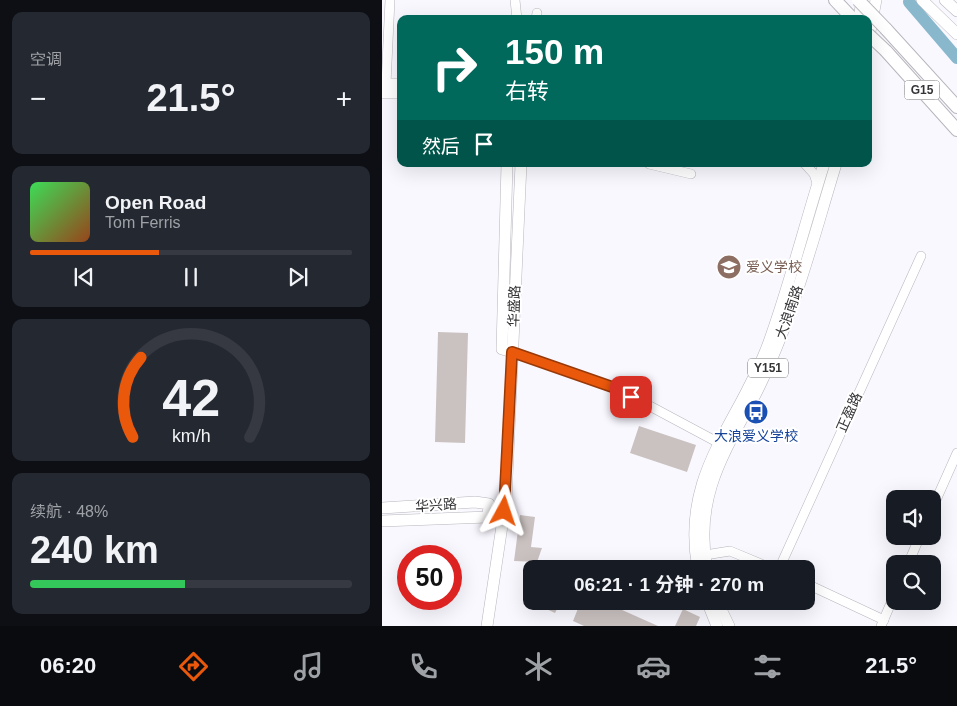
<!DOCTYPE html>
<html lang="zh">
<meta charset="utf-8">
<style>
:root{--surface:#171b24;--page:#242831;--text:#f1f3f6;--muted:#9ea1a6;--line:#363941;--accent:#ea580c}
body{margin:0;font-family:Helvetica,"Noto Sans SC",sans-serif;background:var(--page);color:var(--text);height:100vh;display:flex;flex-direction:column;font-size:19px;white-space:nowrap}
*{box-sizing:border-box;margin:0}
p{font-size:16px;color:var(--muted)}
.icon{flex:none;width:28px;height:28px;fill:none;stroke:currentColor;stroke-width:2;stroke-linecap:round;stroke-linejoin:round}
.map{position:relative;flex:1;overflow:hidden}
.side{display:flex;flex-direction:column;gap:12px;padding:12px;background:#0d0f14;width:382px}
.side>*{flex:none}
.top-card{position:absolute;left:15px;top:15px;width:475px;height:152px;border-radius:10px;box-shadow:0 5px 20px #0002;background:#00695c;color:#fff;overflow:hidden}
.buttons{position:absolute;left:504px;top:490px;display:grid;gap:10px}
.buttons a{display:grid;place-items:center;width:55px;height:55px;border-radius:10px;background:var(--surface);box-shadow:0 5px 20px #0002;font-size:25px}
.speed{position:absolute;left:15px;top:545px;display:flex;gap:10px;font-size:25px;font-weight:700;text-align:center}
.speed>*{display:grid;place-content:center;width:65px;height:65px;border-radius:50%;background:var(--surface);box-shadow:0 5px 20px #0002;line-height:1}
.speed .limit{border:8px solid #d22;background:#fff;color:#111}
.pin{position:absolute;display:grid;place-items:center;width:42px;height:42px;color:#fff;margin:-21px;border-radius:10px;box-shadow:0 2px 8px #0006}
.me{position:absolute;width:55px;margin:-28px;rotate:5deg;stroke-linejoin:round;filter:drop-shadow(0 0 4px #0008)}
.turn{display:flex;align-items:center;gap:18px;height:105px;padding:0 25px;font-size:22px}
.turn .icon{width:65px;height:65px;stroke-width:2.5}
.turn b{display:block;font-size:35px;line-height:42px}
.then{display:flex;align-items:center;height:48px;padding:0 25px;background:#0003;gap:10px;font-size:19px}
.big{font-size:38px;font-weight:700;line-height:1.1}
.side .card{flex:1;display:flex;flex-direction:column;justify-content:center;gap:8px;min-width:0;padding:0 18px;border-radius:10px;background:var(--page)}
.side .dial{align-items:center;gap:0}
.dial svg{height:130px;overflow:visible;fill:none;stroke:var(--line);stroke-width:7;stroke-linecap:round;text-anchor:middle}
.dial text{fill:var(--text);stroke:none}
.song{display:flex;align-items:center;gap:15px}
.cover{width:60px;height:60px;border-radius:8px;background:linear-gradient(135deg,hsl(130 70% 55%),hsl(20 70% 35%))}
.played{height:5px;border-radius:2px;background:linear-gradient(90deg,var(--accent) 40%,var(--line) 40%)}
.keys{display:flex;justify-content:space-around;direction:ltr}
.heat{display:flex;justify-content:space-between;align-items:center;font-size:28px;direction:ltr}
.charge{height:8px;border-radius:4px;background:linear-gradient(90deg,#34c759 48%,var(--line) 0)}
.trip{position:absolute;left:141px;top:560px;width:292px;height:50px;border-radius:10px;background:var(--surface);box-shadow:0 5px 20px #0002;font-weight:700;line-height:50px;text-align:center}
.tab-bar{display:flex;height:80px;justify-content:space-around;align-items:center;background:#090b0e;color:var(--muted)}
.tab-bar .icon{width:35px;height:35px}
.tab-bar .selected{color:var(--accent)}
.tab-bar b{font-size:22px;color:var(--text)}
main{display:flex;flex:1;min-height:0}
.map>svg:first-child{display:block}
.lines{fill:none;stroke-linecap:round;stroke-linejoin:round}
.river{stroke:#89b8cd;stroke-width:12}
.building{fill:#cac2c0}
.minor-casing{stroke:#b8b6bc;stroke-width:10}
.major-casing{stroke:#b8b6bc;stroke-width:12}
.highway-casing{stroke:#b8b6bc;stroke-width:14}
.minor{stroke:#fff;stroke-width:9}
.major{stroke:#fff;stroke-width:11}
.highway{stroke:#fff;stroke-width:12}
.highway-bridge-casing{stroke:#b8b6bc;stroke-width:14;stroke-linecap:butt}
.highway-bridge{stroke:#fff;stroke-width:12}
.route-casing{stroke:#983908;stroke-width:12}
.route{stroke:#ea580c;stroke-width:9}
.labels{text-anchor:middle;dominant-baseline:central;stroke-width:4;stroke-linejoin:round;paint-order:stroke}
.shield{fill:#fff;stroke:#727173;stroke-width:1}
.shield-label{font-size:12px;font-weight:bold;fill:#353437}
.education-label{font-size:14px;fill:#785e54;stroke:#fff;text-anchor:start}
.street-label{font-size:14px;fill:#353437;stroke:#fff}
.transit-label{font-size:14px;fill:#164399;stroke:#fff}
</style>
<main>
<section class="side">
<div class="card"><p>空调</p>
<div class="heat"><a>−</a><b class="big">21.5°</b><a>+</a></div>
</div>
<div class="card">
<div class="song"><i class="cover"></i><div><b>Open Road</b><p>Tom Ferris</p></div></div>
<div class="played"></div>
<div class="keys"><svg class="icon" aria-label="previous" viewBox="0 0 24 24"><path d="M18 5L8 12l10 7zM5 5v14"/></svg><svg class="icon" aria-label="pause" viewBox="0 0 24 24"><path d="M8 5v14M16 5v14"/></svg><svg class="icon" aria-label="next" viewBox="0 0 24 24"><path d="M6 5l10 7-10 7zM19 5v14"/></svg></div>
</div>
<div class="card dial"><svg viewBox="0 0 100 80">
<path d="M14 69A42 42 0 1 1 86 69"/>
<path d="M14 69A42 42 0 0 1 19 20" stroke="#ea580c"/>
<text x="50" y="56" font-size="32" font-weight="700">42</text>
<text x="50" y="72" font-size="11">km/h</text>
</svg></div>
<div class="card"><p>续航 · 48%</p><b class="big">240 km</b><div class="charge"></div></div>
</section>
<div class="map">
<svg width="575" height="626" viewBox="0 0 575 626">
<rect width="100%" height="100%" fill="#faf8ff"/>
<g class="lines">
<!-- river -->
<path class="river" d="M527,2l48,56"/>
</g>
<!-- building -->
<g class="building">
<path d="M56,332l30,1 -3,110 -30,-1z"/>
<path d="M257,426l57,19 -9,27 -57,-19z"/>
<path d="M138,515l15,2 -4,30 11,1 -5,14 -23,-1z"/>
<path d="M161,601h18l-6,12 -15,-7z"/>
<path d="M199,601h21l56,25h-74l-11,-5z"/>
<path d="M301,609l17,8 -4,9h-21z"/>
</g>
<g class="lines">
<defs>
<g id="minor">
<path d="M133,0l2,19"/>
<path d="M154,19l1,-6"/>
<path d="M4,84l4,-84"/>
<path d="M267,164l42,10"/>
<path d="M423,164l9,10 3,9"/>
<path d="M131,352l105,37 101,54"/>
<path d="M550,509l25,-56"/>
<path d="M317,556l31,-5 43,18"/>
<path d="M526,564l12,-28"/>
<path d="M397,569l142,-313"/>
<path d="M425,584l77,36"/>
<path d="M499,626l13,-30"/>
</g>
<g id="major">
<path d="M540,0l35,34"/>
<path d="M563,0l12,11"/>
<path d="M477,19l3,-19"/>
<path d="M486,42l8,-42"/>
<path d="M0,84h19"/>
<path d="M0,93h19"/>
<path d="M125,164l-5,185 11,3"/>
<path d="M0,508l93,-6 14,2 -1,13 -106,4"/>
<path d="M316,569c-18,-96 41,-144 71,-227 21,-58 36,-119 55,-178"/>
<path d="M325,569c-13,-70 15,-113 47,-172 11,-21 20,-43 29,-66 21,-54 36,-112 53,-167"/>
<path d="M325,601l10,25"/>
<path d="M335,601l12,25"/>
<path d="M105,626l19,-127 15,-335"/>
</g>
<g id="highway">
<path d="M453,0l18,19"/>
<path d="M504,29l71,78"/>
<path d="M504,51l71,79"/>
</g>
</defs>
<!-- minor casing -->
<use href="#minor" class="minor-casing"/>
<!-- major casing -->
<use href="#major" class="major-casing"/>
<!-- highway casing -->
<use href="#highway" class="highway-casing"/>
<!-- minor -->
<use href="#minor" class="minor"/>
<!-- major -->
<use href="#major" class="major"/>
<!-- highway -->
<use href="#highway" class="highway"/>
<defs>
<g id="highway-bridge">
<path d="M476,0l28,29"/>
<path d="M486,34l18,17"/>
</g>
</defs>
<!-- highway-bridge casing -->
<use href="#highway-bridge" class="highway-bridge-casing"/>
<!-- highway-bridge -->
<use href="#highway-bridge" class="highway-bridge"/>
</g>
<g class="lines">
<defs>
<path id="route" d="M122,511l8,-159 106,37 13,8"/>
</defs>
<!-- route casing -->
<use href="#route" class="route-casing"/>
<!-- route -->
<use href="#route" class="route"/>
</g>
<!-- icons -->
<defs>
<symbol id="school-disc" viewBox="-11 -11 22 22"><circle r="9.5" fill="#8d6e63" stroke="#fff"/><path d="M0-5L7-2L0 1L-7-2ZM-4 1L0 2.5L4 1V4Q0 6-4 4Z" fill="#fff"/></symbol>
<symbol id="bus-disc" viewBox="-11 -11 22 22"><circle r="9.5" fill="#1a4fb4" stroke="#fff"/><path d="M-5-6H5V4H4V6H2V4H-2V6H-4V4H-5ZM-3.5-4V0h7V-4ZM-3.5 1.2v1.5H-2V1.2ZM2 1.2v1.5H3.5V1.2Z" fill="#fff"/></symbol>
</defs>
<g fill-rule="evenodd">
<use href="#school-disc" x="333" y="253" width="28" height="28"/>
<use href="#bus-disc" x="360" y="398" width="28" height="28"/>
</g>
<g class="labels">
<!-- shield labels -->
<g class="shield">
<rect x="522.5" y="80.5" width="35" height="19" rx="4"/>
<rect x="366" y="358.5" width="40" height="19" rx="4"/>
</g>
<g class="shield-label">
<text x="540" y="90">G15</text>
<text x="386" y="368">Y151</text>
</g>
<!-- education labels -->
<g class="education-label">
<text x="364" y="267">爱义学校</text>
</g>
<!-- street labels -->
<g class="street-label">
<text transform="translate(132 306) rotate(-88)">华盛路</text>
<text transform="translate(407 312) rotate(-71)">大浪南路</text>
<text transform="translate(467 412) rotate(-66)">正盈路</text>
<text transform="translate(54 505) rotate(-4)">华兴路</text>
</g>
<!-- transit labels -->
<g class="transit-label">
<text x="374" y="436">大浪爱义学校</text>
</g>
</g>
</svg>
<div class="buttons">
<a><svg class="icon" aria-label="sound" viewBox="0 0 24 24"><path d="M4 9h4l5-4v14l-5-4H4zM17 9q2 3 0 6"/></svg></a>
<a><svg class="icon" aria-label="search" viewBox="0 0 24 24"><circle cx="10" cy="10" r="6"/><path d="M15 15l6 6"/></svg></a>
</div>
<div class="speed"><div class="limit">50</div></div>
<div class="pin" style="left:249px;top:397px;background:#d93025"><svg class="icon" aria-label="arrive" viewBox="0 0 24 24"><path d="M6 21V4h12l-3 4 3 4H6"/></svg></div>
<svg class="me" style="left:122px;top:511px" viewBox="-20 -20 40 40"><path d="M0-17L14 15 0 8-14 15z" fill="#ea580c" stroke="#fff" stroke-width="4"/></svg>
<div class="trip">06:21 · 1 分钟 · 270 m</div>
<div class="top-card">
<div class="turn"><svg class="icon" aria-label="right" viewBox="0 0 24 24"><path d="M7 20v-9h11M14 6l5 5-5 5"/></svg><div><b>150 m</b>右转</div></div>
<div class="then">然后<svg class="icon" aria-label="arrive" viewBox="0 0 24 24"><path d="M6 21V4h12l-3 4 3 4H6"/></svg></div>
</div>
</div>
</main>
<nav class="tab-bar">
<b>06:20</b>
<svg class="icon selected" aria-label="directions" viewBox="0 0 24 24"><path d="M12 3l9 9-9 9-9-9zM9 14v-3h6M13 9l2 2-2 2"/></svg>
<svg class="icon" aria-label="music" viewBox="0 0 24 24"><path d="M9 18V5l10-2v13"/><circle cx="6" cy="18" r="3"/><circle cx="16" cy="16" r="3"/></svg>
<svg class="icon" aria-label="phone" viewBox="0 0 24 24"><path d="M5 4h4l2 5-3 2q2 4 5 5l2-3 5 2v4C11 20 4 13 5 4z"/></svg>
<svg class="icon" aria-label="climate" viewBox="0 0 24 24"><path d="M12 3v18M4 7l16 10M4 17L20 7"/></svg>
<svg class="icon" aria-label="car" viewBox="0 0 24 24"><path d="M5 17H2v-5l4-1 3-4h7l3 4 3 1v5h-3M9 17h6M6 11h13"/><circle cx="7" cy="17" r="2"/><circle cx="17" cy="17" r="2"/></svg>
<svg class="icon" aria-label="filters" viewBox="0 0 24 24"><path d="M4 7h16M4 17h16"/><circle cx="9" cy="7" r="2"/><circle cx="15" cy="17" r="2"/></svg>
<b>21.5°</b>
</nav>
